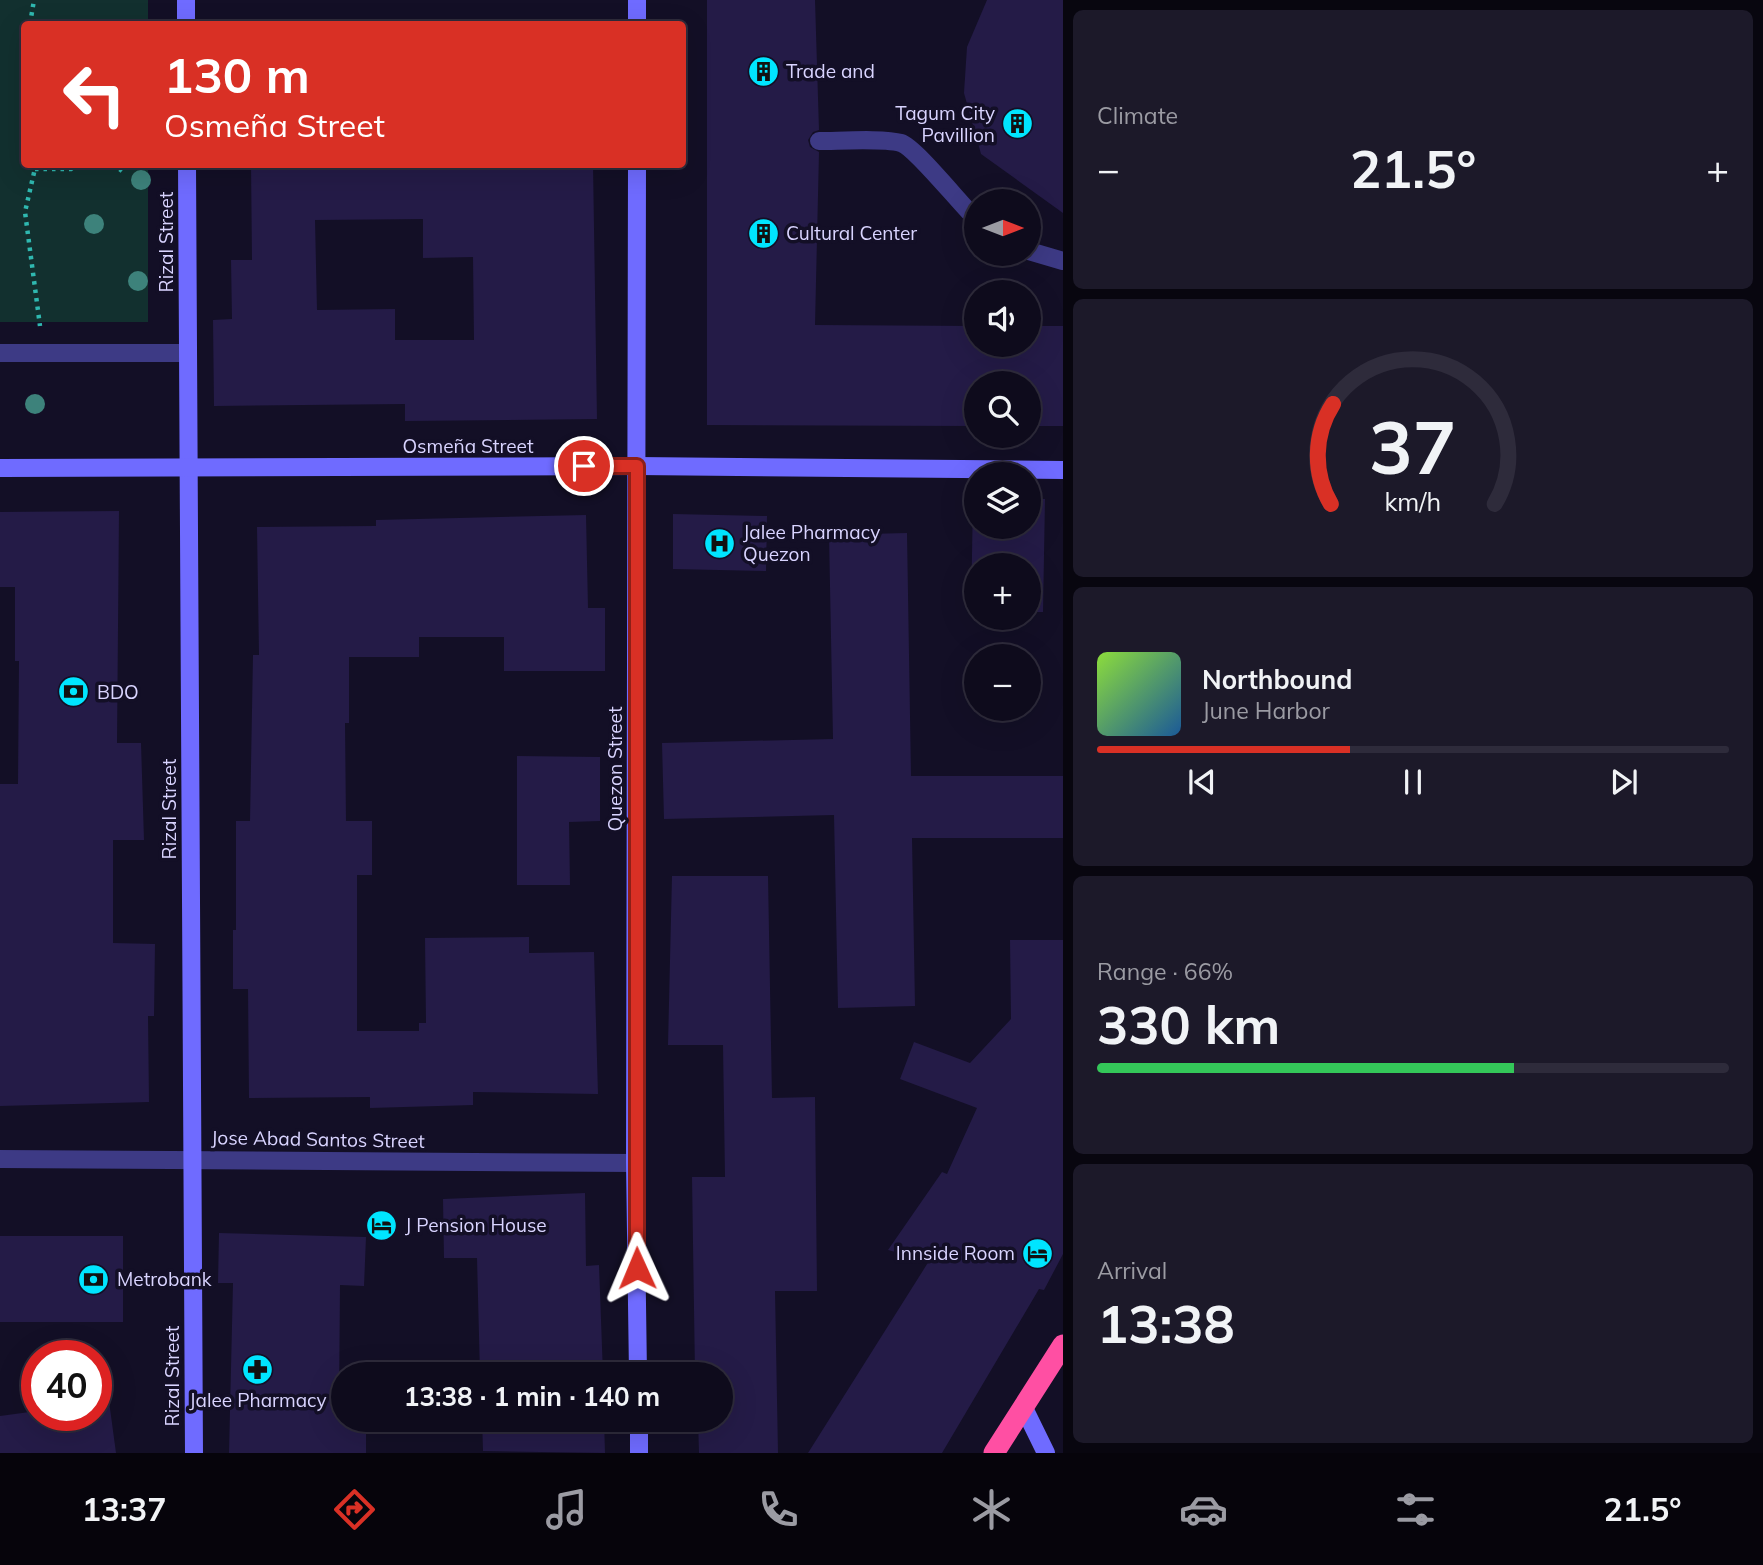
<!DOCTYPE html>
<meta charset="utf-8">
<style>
:root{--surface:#0e0b1c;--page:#1c1929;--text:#f1f3f6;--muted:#9b9ba3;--line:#2e2b3b;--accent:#d93025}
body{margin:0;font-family:Mulish,sans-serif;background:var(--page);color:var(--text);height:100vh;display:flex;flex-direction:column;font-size:26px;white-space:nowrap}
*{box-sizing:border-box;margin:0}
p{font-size:23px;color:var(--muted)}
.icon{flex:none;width:38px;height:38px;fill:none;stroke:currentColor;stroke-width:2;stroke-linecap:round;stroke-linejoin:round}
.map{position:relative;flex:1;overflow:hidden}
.sheet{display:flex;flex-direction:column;gap:10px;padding:10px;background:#08060f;width:700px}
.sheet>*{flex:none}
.banner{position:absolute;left:21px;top:21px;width:665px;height:147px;border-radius:7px;box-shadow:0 7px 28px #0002,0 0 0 2px var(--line);background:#d93025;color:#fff;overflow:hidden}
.needle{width:46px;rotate:90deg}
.buttons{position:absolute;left:964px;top:189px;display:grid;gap:14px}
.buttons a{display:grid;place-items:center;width:77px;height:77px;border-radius:50%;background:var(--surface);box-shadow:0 7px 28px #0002,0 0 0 2px var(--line);font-size:35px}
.speed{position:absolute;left:21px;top:1340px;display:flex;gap:14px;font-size:35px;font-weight:700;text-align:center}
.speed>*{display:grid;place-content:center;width:91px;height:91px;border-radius:50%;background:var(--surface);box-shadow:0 7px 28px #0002,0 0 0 2px var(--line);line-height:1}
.speed .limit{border:10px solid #d22;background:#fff;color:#111}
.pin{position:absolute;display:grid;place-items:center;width:60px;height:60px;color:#fff;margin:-30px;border:4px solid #fff;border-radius:50%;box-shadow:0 2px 7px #0007}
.me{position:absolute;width:77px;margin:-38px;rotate:359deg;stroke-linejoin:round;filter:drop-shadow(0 0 5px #0008)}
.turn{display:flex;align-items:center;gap:24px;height:147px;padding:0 28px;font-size:32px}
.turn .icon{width:91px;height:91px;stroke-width:2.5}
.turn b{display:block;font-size:49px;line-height:60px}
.big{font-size:52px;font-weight:700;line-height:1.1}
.sheet .tile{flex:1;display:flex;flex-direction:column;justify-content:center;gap:10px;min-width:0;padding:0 24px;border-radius:10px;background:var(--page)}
.sheet .dial{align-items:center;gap:0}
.dial svg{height:182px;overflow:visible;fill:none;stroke:var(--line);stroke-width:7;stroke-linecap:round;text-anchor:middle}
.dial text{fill:var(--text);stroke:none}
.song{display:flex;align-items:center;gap:21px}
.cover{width:84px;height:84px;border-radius:10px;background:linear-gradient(135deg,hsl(90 70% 55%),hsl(210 70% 35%))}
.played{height:7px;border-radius:4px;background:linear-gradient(90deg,var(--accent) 40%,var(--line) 40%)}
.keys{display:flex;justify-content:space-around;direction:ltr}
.heat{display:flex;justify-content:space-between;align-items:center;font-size:38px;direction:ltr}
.charge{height:10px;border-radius:5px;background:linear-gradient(90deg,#34c759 66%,var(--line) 0)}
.trip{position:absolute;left:331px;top:1362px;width:402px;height:70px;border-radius:35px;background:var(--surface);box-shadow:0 7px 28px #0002,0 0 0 2px var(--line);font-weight:700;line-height:70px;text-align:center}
.tab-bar{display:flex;height:112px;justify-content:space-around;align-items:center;background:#06040b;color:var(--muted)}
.tab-bar .icon{width:49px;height:49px}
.tab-bar .on{color:var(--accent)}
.tab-bar b{font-size:32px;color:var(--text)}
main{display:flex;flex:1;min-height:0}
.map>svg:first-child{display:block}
.green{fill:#12302f}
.building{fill:#241b47;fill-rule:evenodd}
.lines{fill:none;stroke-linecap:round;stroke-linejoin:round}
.path{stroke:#2fb8b0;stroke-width:4.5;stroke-dasharray:3.5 5;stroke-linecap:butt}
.lane{stroke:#3d3a85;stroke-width:18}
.street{stroke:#3d3a85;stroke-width:18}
.secondary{stroke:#6f6bff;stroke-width:18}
.highway{stroke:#ff4fa3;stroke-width:21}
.tree{fill:#3d827b}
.route-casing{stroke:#8d1f18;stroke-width:18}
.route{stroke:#d93025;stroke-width:12}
.labels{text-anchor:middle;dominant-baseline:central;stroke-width:7;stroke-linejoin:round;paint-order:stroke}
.poi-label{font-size:19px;fill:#d9d4ff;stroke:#130f26;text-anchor:start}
.street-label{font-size:19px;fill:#d9d4ff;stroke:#130f26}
</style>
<main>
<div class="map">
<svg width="1063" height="1453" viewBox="0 0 1063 1453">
<rect width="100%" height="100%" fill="#130f26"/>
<!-- green -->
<path class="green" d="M0,0h148v24h-124v140l124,1v157h-148z"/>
<!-- building -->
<g class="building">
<path d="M707,0h108l4,130 -6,2 -5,8 2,7 9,5 -4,173 161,1v19h53v-19h34v100h-34v-43h-53v43l-269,-1z"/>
<path d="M987,0h76v213l-82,-59 -17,-61 3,-46z"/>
<path d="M251,164h342l4,255 -192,2v-17l-191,2 -1,-86 19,-1 -1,-59h21zM423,219v39l50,-1 1,83h-79v-31l-78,1 -2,-90z"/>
<path d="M973,498h3v29h53v-28h16l-2,113h-14v-47h-53v46h-5z"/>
<path d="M119,511l-2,232h24l3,97h-31v103l42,1 -1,72h-6l1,86 -149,4v-322h18l1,-123h-4v-74h-15v-75z"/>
<path d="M673,514l94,2 -1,55 -93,-2z"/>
<path d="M586,515l2,93h17v63h-101v-34h-85v20h-70v66h-4l1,98h26v54h-15v156h62v-8h7l-1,-85 104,-1v16l65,-1 4,142 -125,-2v13l-103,3v-11l-121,1 -1,-109h-15v-59h3v-109h14l3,-166h6l-2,-128 119,-1v-6z"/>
<path d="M907,533l4,243h152v62h-151l3,168 -77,2 -4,-193 -170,4 -2,-76 171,-4 -4,-204z"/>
<path d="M517,756l83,1v64l-31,1 1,63h-53z"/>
<path d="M672,876h96l4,222 43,-1 2,194h-42l3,162h-79l-1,-34h23v-45h-26l-3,-197h33l-2,-132h-55z"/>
<path d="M1010,940h53v314l-19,36 -5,-1 -97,164h-134l121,-192 -41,-11 54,-78 5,2 30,-66 -77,-29 14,-37 56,21 41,-44z"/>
<path d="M585,1193l1,73 13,-1 4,109h-123l-3,-116h-33l-1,-59z"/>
<path d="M219,1233l147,4 -2,49 -24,-1 -1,118h4v16h23v34h-137l4,-170h-15z"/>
<rect x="0" y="1236" width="123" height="86"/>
<path d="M109,1401l7,52h-116v-37l37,-5v5h59v-13z"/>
<path d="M482,1419h122l1,34 -122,-2z"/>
</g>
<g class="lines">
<!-- path -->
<g class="path">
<path d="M30,24l4,-24"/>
<path d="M36,164l-11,48 15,114"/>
<path d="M113,164l9,7"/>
<path d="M35,169h36l6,-5"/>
</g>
<!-- lane -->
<g class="lane">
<path d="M819,141c20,0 65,-3 82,2 14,4 60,62 75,76"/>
<path d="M1029,251l34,10"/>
<path d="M0,353h188"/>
</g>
<!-- street -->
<path class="street" d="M0,1159l635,4"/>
<!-- secondary -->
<g class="secondary">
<path d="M186,0v24"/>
<path d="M637,0v24"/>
<path d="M187,164l7,1289"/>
<path d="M637,164l-2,999 3,211"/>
<path d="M0,468l637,-2 426,4"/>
<path d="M1023,1406l23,47"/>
<path d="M639,1419v34"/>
</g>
<!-- highway -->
<path class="highway" d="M994,1453l69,-108"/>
</g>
<!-- trees -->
<g class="tree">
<circle cx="141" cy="180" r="10"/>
<circle cx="94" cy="224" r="10"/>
<circle cx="138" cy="281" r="10"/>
<circle cx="35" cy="404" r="10"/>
</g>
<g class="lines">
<defs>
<path id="route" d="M584,466h53v802"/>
</defs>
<!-- route casing -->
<use href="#route" class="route-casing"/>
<!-- route -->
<use href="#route" class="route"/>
</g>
<!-- icons -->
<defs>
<symbol id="building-disc" viewBox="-11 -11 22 22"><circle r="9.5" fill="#00e5ff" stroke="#130f26"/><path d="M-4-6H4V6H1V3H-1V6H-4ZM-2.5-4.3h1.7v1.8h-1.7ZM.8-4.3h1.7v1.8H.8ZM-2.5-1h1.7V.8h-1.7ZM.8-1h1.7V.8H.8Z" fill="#111"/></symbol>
<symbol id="hospital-disc" viewBox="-11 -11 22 22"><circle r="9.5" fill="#00e5ff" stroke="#130f26"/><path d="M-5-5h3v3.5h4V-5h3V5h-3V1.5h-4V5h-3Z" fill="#111"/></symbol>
<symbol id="bank-disc" viewBox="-11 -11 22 22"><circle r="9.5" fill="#00e5ff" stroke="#130f26"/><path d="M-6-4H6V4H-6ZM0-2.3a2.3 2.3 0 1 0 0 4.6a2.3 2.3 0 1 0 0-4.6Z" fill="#111"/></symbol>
<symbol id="hotel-disc" viewBox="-11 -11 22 22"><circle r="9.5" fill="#00e5ff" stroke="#130f26"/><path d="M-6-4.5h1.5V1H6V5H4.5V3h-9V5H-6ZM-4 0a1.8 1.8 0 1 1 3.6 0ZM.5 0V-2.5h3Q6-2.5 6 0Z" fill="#111"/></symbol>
<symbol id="pharmacy-disc" viewBox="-11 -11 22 22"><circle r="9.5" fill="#00e5ff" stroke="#130f26"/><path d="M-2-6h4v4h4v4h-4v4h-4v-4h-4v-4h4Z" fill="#111"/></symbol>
</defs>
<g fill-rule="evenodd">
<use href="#building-disc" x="746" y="54" width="35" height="35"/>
<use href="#building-disc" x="1000" y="106" width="35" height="35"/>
<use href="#building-disc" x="746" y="216" width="35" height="35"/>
<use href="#hospital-disc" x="702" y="526" width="35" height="35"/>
<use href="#bank-disc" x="56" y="674" width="35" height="35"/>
<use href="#hotel-disc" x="364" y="1208" width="35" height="35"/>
<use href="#hotel-disc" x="1020" y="1236" width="35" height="35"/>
<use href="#bank-disc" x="76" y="1262" width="35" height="35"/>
<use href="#pharmacy-disc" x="240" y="1352" width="35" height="35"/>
</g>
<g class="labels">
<!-- poi labels -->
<g class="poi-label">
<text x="786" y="71">Trade and</text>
<text x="995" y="113" text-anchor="end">Tagum City<tspan x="995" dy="22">Pavillion</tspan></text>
<text x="786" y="233">Cultural Center</text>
<text x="743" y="532">Jalee Pharmacy<tspan x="743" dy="22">Quezon</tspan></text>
<text x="97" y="692">BDO</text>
<text x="405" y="1225">J Pension House</text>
<text x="1015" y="1253" text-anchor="end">Innside Room</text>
<text x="117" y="1279">Metrobank</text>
<text x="258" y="1400" text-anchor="middle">Jalee Pharmacy</text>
</g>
<!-- street labels -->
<g class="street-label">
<text transform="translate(166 242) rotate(-90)">Rizal Street</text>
<text x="468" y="446">Osmeña Street</text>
<text transform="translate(615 769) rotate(-90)">Quezon Street</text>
<text transform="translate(169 809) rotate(-90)">Rizal Street</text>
<text transform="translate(318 1139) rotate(1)">Jose Abad Santos Street</text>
<text transform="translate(172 1376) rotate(-90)">Rizal Street</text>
</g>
</g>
</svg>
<div class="buttons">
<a><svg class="needle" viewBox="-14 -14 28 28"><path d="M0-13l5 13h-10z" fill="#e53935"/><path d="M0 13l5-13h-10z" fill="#9b9ba3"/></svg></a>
<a><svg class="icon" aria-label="sound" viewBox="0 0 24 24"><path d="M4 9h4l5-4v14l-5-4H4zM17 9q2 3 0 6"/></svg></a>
<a><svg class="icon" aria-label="search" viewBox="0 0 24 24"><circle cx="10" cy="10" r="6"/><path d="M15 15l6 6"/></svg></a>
<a><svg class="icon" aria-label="layers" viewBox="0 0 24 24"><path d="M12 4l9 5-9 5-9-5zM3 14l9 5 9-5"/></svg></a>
<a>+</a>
<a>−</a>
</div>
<div class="speed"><div class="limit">40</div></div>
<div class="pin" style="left:584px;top:466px;background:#d93025"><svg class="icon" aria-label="arrive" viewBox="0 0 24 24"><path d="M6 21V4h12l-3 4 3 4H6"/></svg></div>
<svg class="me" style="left:637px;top:1268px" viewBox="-20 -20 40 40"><path d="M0-17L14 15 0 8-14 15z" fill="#d93025" stroke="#fff" stroke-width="4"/></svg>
<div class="trip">13:38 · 1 min · 140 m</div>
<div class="banner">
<div class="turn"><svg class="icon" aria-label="left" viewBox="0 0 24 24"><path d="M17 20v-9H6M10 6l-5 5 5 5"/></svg><div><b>130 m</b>Osmeña Street</div></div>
</div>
</div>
<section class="sheet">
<div class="tile"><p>Climate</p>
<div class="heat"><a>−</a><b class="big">21.5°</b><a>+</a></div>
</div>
<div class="tile dial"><svg viewBox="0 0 100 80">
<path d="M14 69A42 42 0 1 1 86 69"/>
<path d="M14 69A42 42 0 0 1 15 25" stroke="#d93025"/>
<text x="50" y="56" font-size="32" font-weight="700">37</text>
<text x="50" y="72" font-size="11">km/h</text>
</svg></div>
<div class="tile">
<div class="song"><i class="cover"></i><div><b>Northbound</b><p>June Harbor</p></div></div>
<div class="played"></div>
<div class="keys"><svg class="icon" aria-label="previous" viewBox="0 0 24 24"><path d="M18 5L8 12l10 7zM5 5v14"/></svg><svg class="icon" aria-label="pause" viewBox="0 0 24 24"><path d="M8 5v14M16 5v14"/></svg><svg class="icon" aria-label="next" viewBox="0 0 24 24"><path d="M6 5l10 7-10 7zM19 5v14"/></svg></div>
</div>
<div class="tile"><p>Range · 66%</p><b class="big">330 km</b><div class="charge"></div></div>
<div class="tile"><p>Arrival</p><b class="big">13:38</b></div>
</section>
</main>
<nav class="tab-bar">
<b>13:37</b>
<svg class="icon on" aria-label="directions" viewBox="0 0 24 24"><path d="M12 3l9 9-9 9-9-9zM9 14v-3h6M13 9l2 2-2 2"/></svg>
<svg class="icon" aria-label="music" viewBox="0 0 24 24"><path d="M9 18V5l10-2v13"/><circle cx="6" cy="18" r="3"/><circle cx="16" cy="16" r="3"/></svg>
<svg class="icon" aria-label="phone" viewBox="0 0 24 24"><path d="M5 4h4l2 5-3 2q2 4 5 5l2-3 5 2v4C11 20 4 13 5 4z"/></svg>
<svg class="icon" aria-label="climate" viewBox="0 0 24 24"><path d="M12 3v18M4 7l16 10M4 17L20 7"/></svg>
<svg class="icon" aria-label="car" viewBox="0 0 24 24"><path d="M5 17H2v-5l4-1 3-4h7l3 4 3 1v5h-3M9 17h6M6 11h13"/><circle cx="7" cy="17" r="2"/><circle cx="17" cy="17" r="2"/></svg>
<svg class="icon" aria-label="filters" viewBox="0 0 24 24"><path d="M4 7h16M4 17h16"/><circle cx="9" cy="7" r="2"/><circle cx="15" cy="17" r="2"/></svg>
<b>21.5°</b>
</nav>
